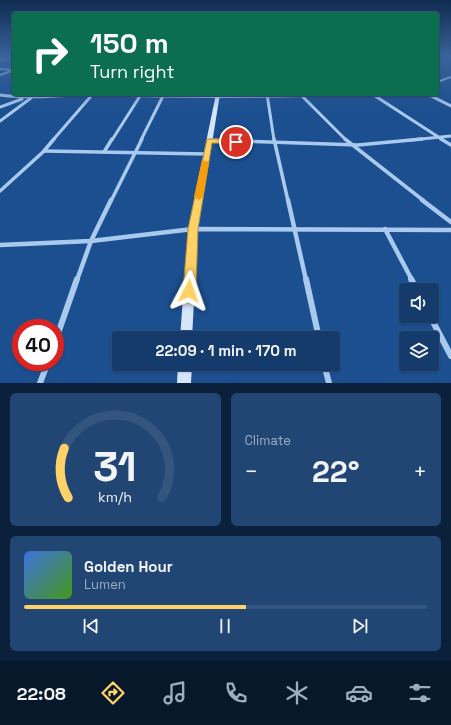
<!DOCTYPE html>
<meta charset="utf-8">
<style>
:root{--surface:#143b6b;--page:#214673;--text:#f1f3f6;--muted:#9dadc1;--line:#33557e;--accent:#ffd166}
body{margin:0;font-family:"Space Grotesk",sans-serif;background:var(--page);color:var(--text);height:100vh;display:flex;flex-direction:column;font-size:15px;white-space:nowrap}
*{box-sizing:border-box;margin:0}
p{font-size:13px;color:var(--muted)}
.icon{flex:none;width:22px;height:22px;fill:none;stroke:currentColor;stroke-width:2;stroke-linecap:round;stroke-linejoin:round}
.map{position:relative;height:383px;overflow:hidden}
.drawer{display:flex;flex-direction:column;gap:10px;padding:10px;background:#0b203b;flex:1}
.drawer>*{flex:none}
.hud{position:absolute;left:12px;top:12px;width:427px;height:84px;border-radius:4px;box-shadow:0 1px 3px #0004,0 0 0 1px var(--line);background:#0b6e4f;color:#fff;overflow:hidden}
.fabs{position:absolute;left:399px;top:283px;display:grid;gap:8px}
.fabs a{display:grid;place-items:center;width:40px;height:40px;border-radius:4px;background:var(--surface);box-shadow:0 1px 3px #0004,0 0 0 1px var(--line);font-size:20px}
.speed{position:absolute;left:12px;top:319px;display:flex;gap:8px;font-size:20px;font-weight:700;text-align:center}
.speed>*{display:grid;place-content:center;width:52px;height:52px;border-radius:50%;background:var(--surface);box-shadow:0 1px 3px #0004,0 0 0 1px var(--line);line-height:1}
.speed .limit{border:6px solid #d22;background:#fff;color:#111}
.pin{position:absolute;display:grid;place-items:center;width:34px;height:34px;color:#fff;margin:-17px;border:2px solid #fff;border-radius:50%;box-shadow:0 1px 4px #0007}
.me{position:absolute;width:44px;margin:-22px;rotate:4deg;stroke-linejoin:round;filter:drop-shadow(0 0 3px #0008)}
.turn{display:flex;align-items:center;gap:14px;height:84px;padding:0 12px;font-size:18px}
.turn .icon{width:52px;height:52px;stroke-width:2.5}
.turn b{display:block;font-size:28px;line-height:34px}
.big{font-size:30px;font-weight:600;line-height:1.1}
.drawer .tile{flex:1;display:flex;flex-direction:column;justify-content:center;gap:6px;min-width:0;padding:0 14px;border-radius:6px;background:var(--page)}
.drawer .dial{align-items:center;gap:0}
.dial svg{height:104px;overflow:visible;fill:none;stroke:var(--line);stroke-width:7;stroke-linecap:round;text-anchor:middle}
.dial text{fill:var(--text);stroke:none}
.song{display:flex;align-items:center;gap:12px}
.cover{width:48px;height:48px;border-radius:6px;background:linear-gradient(135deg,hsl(220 70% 55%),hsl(100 70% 35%))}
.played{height:4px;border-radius:2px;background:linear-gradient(90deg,var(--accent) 55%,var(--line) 55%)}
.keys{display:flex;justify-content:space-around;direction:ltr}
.heat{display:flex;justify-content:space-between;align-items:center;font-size:22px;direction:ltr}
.drawer .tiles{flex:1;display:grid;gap:10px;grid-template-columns:1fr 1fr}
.tile:last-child{grid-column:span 2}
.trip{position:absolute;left:112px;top:331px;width:228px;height:40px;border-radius:4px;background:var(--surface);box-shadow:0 1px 3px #0004,0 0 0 1px var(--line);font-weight:600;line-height:40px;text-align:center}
.dock{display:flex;height:64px;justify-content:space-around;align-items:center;background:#08182b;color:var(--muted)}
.dock .icon{width:28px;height:28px}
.dock .on{color:var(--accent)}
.dock b{font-size:18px;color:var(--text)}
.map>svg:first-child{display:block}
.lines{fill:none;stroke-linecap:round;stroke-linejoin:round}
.street-far4{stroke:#a9c9ee;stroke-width:2}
.street-far3{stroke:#a9c9ee;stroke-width:3}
.street-far2{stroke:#a9c9ee;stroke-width:3.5}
.street-far1{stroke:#a9c9ee;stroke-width:4.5}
.street{stroke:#a9c9ee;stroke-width:6}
.secondary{fill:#d6e6fa;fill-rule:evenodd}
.route{fill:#ffd166;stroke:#a68842}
.slow{fill:#f59e0b}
</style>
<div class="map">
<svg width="451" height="383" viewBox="0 0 451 383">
<rect width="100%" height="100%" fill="#1b4f8f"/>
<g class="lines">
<!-- street-far4 -->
<g class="street-far4">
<path d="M0,61l11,-5"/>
<path d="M0,69l14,1"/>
<path d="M0,75l11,-4"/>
<path d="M437,82l14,-5"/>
</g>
<!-- street-far3 -->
<g class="street-far3">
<path d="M267,94l7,46"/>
<path d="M372,94l71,46"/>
<path d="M427,94l24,12"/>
<path d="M0,95c32,5 62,-1 94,0 91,2 182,2 273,-1"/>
<path d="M302,96l44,44"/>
<path d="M0,107l22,-8"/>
<path d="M0,121l31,-23"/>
<path d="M53,140l39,-45"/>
<path d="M112,140l28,-44"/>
<path d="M141,140l23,-46"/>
<path d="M411,140l40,-4"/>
</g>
<!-- street-far2 -->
<g class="street-far2">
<path d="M274,139l14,62"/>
<path d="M345,139l79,62"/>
<path d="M441,139l10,6"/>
<path d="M209,140l149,5 64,-6"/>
<path d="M44,151l163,3"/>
<path d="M104,152l8,-13"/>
<path d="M0,191l43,-39 11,-13"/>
<path d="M111,201l31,-62"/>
</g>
<!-- street-far1 -->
<g class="street-far1">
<path d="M288,200l18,80"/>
<path d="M422,200l29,22"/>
<path d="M385,229l27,51"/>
<path d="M0,245l91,-4 102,-12 258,1"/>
<path d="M77,280l14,-39 20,-41"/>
</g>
<!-- street -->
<g class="street">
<path d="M306,279l13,59"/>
<path d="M411,279l6,11"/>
<path d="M430,316l21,40"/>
<path d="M55,342l22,-63"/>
<path d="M324,364l5,19"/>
<path d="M40,383l8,-21"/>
</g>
<!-- secondary -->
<g class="secondary">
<path d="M216,94h4l-22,135 -6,109h-12l8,-109z"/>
<path d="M178,364h14l-1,19h-14z"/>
</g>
</g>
<!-- sky -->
<linearGradient id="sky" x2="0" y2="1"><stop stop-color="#0f2b4f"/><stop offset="0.51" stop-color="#39639b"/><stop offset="1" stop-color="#39639b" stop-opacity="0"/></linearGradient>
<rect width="451" height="110" fill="url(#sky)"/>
<!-- route -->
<path class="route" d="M207,139h29l3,3 -3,2 -24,-1 -14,86 -2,62 -2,4 -5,2 -4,-2 -2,-4 5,-62z"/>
<!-- slow -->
<path class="slow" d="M202,160l7,2 -6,35 -4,3 -5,-3z"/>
</svg>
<div class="fabs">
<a><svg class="icon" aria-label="sound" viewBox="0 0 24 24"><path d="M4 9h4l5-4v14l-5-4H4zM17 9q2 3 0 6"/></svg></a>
<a><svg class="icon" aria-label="layers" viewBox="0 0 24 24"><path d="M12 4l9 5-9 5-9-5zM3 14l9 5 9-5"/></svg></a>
</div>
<div class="speed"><div class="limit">40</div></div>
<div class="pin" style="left:236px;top:142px;background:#d93025"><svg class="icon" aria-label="arrive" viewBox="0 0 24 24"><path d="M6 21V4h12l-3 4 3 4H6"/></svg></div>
<svg class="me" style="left:189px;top:291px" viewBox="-20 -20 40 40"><path d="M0-17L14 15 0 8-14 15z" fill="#ffd166" stroke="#fff" stroke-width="4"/></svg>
<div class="trip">22:09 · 1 min · 170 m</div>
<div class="hud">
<div class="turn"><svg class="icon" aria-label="right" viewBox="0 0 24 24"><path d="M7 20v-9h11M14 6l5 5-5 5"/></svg><div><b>150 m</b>Turn right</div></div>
</div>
</div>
<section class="drawer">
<div class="tiles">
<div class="tile dial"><svg viewBox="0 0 100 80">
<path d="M14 69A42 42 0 1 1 86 69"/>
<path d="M14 69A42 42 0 0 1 11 31" stroke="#ffd166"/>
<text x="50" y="56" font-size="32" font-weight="700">31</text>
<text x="50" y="72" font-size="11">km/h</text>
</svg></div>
<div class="tile"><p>Climate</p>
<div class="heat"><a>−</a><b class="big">22°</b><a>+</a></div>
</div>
<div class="tile">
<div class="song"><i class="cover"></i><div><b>Golden Hour</b><p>Lumen</p></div></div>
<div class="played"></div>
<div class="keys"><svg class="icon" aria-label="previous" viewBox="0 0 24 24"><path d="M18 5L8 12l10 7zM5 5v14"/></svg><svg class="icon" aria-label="pause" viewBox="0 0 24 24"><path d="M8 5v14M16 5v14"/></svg><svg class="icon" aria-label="next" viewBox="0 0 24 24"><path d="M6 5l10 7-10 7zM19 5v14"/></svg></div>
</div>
</div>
</section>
<nav class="dock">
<b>22:08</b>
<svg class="icon on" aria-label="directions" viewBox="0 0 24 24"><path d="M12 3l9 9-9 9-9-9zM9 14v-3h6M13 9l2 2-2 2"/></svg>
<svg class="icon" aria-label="music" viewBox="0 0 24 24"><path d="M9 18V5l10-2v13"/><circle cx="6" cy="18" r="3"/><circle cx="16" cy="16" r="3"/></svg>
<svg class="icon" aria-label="phone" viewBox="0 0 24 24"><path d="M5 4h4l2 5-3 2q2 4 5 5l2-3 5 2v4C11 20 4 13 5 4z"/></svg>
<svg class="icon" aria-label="climate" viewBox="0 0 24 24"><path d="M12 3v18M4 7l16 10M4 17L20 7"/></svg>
<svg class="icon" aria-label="car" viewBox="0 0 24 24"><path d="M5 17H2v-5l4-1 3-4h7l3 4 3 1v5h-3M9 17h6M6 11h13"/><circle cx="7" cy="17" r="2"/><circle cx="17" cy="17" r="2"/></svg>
<svg class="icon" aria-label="filters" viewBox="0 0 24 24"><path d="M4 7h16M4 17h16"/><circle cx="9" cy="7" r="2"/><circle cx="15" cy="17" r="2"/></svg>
</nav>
